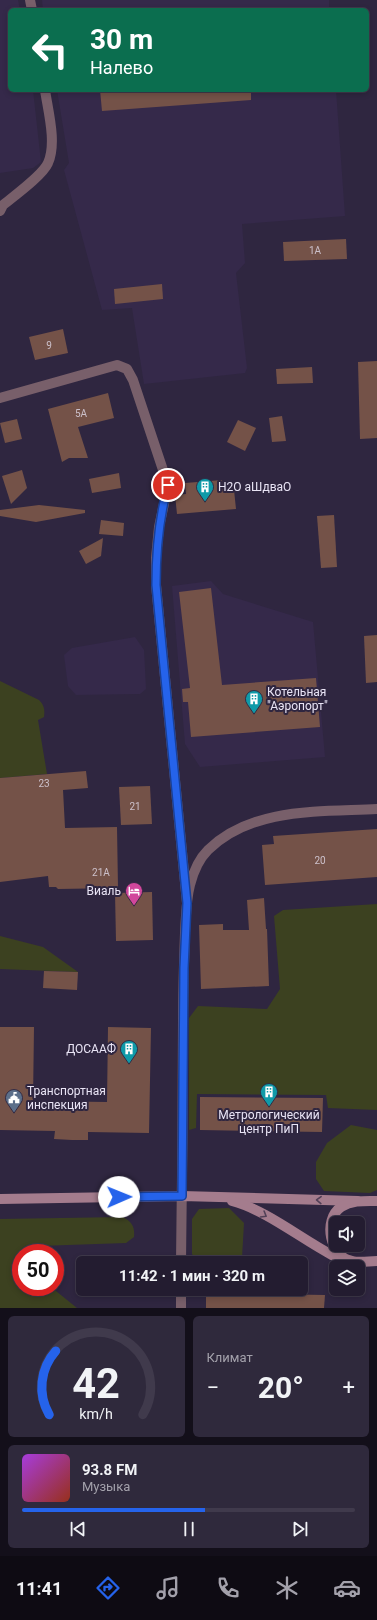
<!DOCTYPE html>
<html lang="ru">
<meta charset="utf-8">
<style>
:root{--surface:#231c30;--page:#2f293c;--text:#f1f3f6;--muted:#a3a1ab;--line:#403a4c;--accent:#2563eb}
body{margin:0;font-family:Roboto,sans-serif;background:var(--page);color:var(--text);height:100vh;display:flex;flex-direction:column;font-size:15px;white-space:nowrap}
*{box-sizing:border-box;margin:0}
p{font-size:13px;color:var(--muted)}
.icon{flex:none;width:22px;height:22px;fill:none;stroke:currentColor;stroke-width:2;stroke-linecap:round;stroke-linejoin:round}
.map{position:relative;height:1308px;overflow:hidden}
.side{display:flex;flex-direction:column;gap:8px;padding:8px;background:#130f1a;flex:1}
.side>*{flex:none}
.top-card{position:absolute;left:8px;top:8px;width:361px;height:84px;border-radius:6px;box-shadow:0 2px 6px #0003,0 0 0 1px var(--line);background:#0b6e4f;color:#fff;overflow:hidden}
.controls{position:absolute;left:329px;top:1216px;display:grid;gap:8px}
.controls a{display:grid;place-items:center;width:36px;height:36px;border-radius:6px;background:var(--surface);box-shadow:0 2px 6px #0003,0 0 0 1px var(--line);font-size:20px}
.speed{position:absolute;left:12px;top:1244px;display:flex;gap:8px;font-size:20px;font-weight:700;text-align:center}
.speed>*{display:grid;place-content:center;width:52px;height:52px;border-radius:50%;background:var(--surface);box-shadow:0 2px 6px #0003,0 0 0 1px var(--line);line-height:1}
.speed .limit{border:6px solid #d22;background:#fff;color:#111}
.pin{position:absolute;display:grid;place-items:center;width:34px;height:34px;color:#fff;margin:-17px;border:2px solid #fff;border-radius:50%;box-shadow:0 1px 4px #0007}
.me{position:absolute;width:44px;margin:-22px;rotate:89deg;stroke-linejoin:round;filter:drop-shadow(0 0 3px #0008)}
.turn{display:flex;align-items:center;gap:14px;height:84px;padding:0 16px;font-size:18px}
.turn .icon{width:52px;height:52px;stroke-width:2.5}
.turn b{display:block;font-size:28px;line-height:34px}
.big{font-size:30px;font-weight:700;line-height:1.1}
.side .tile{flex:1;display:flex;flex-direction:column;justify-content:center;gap:6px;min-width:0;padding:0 14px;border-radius:6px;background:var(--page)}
.side .dial{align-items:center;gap:0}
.dial svg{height:104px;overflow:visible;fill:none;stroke:var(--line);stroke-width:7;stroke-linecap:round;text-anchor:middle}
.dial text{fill:var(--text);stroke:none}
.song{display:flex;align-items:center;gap:12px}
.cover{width:48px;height:48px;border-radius:6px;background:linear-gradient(135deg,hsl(280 70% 55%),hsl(10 70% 35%))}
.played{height:4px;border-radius:2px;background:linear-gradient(90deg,var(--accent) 55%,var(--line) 55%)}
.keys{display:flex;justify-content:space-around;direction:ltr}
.heat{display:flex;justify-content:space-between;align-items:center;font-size:22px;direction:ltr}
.side .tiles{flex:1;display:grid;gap:8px;grid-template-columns:1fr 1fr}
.tile:last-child{grid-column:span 2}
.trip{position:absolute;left:76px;top:1256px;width:232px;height:40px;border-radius:6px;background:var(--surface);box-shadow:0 2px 6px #0003,0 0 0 1px var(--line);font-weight:700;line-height:40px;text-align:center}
.dock{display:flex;height:64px;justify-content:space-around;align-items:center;background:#0e0b13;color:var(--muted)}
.dock .icon{width:28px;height:28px}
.dock .on{color:var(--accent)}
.dock b{font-size:18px;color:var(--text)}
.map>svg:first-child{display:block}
.built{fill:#35294a}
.green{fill:#3c4120}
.building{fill:#745248}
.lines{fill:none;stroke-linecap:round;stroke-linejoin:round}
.minor{stroke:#785f6a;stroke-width:10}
.secondary{stroke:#a47c8d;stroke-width:10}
.oneway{stroke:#524057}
.route-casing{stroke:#184099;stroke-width:10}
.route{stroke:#2563eb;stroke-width:7}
.labels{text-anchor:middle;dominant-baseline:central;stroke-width:4;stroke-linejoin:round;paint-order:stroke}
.number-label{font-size:10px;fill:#ccc0ca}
.poi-label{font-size:12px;fill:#e9e4f5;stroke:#2f2640;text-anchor:start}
</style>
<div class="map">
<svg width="377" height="1308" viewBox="0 0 377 1308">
<rect width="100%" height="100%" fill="#2f2640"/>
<!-- built -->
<g class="built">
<path d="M0,0h18l2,10h-10v80h23l8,72 -8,6 -33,5z"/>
<path d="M42,0h287v10h-286z"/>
<path d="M57,90h279l9,126 -103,8 3,39 -9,10 11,95 -2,5 -101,11 -12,-76 -30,2 -38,-140 5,-7z"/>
<path d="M211,581l12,13 90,28 12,135 -125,10 -15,-23 -13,-158z"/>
<path d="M135,637l9,13 2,39 -6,5 -64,1 -8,-9 -4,-31 8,-7z"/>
</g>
<!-- green -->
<g class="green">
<path d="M0,681l39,19c5,5 6,9 5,17l-6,3 9,54 -47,4z"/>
<path d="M377,904v206l-49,-2 -2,-13 -129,-1 -1,34 -7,2v-112l9,-12 69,3 13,-20 -6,-73 9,-6z"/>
<path d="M0,936l43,11 35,25 -78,-3z"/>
<path d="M351,1125l26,5v60l-7,3 -46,-2 -8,-12v-17l11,-19z"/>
<path d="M229,1208l15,15 -2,35 -10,5h-34l-6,-9v-35l7,-10z"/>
<path d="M123,1217c9,5 12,10 11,20l-8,6 -87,3 -6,7h-12v34h30l26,21h-77v-89z"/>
</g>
<!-- building -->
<g class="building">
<path d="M100,90h151v10l-149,11z"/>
<path d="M346,239l1,20 -63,2 -1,-19z"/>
<path d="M162,284l1,15 -48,5 -1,-15z"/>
<path d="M63,329l5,24 -33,7 -6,-23z"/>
<path d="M377,361v77l-17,1 -2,-77z"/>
<path d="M312,367l1,16 -36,1 -1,-15z"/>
<path d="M108,393l6,25 -36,9 10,31h-19l-7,4 -14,-53z"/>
<path d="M282,416l4,25 -14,1 -3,-24z"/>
<path d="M17,419l5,20 -17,4 -5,-20z"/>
<path d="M238,420l18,8 -11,23 -18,-9z"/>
<path d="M22,470l5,18 -16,16 -9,-28z"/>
<path d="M119,473l2,15 -29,5 -3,-14z"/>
<path d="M222,480l1,11 11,-1 2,19 -59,5 -2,-19 11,-1 -1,-11z"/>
<path d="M39,505l46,5v3l-49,9 -36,-6v-6z"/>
<path d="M334,515l3,52 -16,1 -4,-52z"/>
<path d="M101,520l23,3 -1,13 -24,-2z"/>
<path d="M103,538l-2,18 -15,8 -7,-13z"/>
<path d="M211,588l11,97 94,-7 4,49 -129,10 -3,-35h-5l-1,-13 8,-1 -11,-96z"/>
<path d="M377,635v47l-11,1 -2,-47z"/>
<path d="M86,771l2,17 -25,2 2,38 52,-1 1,61 -60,1 -2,-2h-7l-1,-11 -48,6v-104z"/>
<path d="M150,786l2,38 -31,1 -2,-38z"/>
<path d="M377,829v48l-112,8 -3,-40 12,-1 -1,-8z"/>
<path d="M152,892l1,48 -37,1 -1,-48z"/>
<path d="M264,898l2,31h1l2,57 -68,3 -2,-64 24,-1v6h26l-2,-30z"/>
<path d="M44,971l34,1 -1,18 -34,-2z"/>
<path d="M0,1027h34l-1,74 74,1 1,-75 43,1 -2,105 -61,-1v8h-16l-18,-1 1,-8 -55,-1z"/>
<path d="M200,1097l123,1 -1,34 -122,-2z"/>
<path d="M206,1293l119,2 -1,13h-118z"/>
</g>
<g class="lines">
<!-- minor -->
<g class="minor">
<path d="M30,0l2,10"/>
<path d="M0,211l3,-6c11,-9 40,-30 45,-42 9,-20 0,-52 -3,-73"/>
<path d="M0,398l117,-33 10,4 6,11 35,105 -9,42 -3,31v27l31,318"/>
<path d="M181,1263c1,-81 2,-161 2,-242 0,-30 1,-59 2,-88 1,-16 1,-33 5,-48 3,-12 9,-26 18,-35 44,-43 112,-38 169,-41"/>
<path d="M181,1308v-19"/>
</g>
<!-- secondary -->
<g class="secondary">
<path d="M0,1199l182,-3 176,5"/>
<path d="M232,1201c34,9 68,37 100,54l10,4 9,2"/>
<path d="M377,1201c-12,0 -25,-1 -36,6 -19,13 -11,50 11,54 8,2 17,0 25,0"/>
</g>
</g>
<!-- one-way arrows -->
<defs><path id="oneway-chevron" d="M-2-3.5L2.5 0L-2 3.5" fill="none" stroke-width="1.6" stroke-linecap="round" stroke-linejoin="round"/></defs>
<g class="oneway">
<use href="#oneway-chevron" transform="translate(319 1200) rotate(-178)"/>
<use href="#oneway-chevron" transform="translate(264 1215) rotate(31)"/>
</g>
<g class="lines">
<defs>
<path id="route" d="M119,1197l63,-1 2,-228 3,-65 -31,-318c0,-34 3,-67 12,-100"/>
</defs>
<!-- route casing -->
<use href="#route" class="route-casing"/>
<!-- route -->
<use href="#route" class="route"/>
</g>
<!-- icons -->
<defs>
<symbol id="building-pin" viewBox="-11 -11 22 30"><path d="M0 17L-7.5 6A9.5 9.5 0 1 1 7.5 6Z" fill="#0f9aa8" stroke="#2f2640"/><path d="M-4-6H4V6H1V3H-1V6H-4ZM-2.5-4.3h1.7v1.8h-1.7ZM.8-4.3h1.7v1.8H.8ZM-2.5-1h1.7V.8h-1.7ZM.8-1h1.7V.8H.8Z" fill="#fff"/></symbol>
<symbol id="hotel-pin" viewBox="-11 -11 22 30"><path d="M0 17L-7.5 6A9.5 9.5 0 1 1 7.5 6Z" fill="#d1479c" stroke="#2f2640"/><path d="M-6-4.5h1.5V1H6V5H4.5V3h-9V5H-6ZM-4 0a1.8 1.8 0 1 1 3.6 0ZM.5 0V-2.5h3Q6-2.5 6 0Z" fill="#fff"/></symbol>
<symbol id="civic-pin" viewBox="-11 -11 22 30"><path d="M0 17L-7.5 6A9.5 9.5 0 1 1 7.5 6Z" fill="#5c6f8a" stroke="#2f2640"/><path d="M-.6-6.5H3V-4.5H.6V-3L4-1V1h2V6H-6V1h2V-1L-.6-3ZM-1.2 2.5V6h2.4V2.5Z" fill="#fff"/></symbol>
</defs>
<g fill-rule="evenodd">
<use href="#building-pin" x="195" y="477" width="20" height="27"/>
<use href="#building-pin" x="244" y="689" width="20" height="27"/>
<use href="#hotel-pin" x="124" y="881" width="20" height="27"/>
<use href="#building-pin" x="119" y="1039" width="20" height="27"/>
<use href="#building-pin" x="259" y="1082" width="20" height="27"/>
<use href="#civic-pin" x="4" y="1088" width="20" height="27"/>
</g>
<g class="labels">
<!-- number labels -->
<g class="number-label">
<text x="315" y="250">1А</text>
<text x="49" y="345">9</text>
<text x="81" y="413">5А</text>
<text x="44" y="783">23</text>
<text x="135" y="806">21</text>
<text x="320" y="860">20</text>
<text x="101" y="872">21А</text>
</g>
<!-- poi labels -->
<g class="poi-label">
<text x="218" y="487">H2O аШдваО</text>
<text x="267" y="692">Котельная<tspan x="267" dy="14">"Аэропорт"</tspan></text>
<text x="121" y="891" text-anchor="end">Виаль</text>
<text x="116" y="1049" text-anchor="end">ДОСААФ</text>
<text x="27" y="1091">Транспортная<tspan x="27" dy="14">инспекция</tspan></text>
<text x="269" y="1115" text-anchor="middle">Метрологический<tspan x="269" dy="14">центр ПиП</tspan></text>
</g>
</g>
</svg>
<div class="controls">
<a><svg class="icon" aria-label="sound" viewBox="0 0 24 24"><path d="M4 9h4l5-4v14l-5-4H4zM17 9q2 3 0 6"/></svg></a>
<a><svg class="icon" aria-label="layers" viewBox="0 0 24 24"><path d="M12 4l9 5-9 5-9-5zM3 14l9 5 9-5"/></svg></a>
</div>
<div class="speed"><div class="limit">50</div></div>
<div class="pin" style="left:168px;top:485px;background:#d93025"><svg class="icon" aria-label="arrive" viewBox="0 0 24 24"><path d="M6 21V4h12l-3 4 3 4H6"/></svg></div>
<svg class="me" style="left:119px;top:1197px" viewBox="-20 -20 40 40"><circle r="19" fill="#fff"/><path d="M0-13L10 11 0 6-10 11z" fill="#2563eb"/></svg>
<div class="trip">11:42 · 1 мин · 320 m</div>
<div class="top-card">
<div class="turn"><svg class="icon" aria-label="left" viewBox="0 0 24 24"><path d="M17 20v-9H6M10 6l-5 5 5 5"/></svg><div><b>30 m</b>Налево</div></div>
</div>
</div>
<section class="side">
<div class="tiles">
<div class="tile dial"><svg viewBox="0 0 100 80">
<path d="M14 69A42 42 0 1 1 86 69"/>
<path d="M14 69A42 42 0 0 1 19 20" stroke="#2563eb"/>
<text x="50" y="56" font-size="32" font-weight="700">42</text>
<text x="50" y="72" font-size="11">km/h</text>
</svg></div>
<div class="tile"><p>Климат</p>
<div class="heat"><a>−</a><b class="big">20°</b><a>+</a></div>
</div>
<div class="tile">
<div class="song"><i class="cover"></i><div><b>93.8 FM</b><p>Музыка</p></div></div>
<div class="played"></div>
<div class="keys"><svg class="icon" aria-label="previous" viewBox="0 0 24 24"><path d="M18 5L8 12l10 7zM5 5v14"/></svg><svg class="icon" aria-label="pause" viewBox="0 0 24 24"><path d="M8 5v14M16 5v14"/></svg><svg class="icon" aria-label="next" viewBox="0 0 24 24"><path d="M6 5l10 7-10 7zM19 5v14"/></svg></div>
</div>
</div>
</section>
<nav class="dock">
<b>11:41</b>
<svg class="icon on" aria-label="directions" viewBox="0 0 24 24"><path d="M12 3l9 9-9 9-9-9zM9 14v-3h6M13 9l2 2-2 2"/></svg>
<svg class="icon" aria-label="music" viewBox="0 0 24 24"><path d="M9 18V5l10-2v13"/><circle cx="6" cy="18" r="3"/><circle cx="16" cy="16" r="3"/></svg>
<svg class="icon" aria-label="phone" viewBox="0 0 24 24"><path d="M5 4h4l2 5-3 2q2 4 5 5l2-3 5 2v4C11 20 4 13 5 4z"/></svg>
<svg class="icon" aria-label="climate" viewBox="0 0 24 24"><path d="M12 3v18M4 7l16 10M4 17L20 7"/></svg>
<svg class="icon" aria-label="car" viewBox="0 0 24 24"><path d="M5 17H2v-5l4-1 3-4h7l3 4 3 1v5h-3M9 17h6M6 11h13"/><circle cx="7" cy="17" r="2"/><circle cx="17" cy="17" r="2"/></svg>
</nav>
